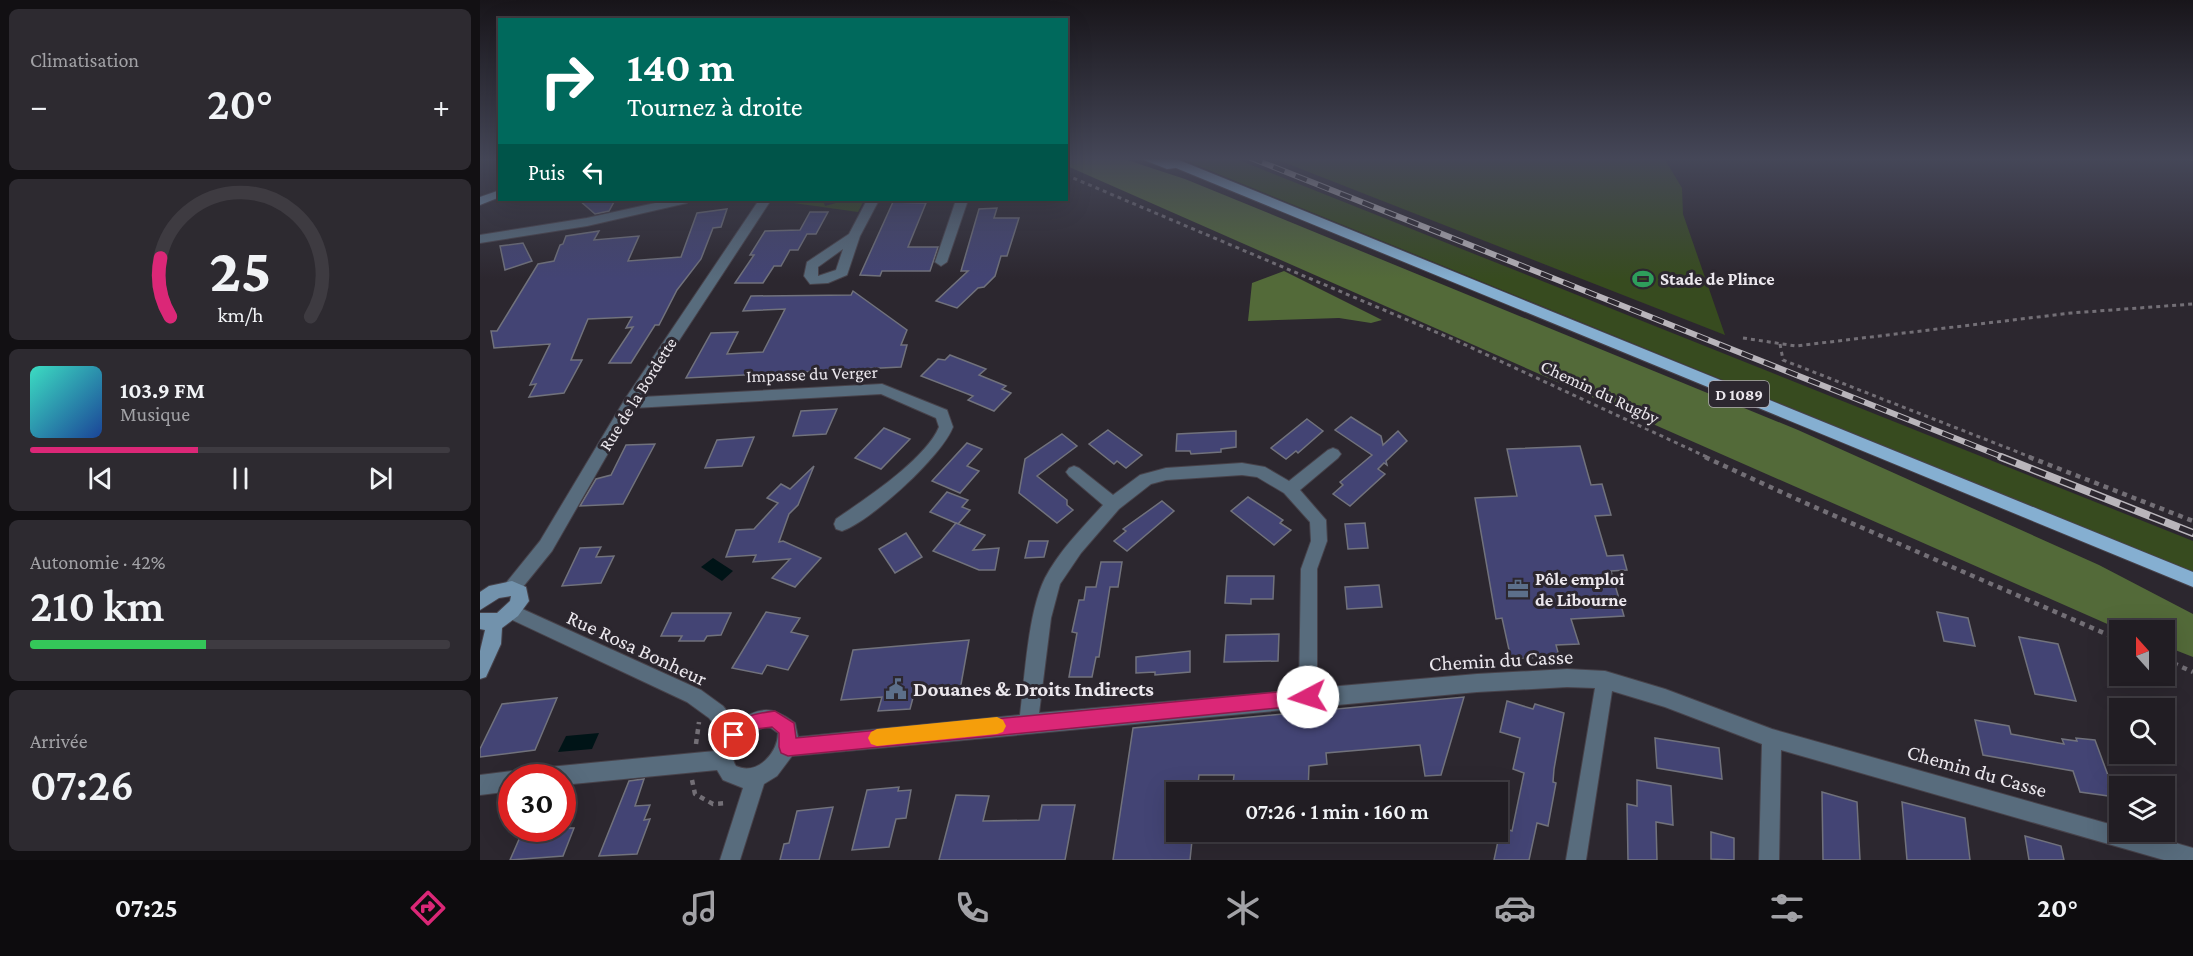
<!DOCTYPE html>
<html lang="fr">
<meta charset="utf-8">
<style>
:root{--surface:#211d23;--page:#2d2a30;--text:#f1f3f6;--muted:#a2a2a6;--line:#3e3b41;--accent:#db2777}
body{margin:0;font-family:"Crimson Pro",serif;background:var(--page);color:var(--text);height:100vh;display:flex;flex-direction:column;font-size:22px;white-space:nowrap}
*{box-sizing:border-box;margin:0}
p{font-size:20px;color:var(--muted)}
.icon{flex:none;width:33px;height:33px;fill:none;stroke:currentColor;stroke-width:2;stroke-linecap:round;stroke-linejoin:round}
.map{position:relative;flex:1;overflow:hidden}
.drawer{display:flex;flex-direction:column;gap:9px;padding:9px;background:#121013;width:480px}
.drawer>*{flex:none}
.guide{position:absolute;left:18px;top:18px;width:570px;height:183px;border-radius:0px;box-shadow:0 6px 24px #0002,0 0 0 2px var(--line);background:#00695c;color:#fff;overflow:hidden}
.needle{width:39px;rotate:339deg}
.buttons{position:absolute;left:1629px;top:620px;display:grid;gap:12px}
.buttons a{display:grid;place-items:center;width:66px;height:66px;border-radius:0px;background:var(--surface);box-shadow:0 6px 24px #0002,0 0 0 2px var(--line);font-size:30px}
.speed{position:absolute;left:18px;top:764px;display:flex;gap:12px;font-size:30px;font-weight:700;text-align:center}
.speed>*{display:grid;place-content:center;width:78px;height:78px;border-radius:50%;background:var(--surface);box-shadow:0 6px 24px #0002,0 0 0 2px var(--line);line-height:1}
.speed .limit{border:9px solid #d22;background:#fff;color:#111}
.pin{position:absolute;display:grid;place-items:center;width:51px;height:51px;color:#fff;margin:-26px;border:3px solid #fff;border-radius:50%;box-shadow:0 2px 6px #0007}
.me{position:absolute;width:66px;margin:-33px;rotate:265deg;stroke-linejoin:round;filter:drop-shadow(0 0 4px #0008)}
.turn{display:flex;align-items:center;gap:21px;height:126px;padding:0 30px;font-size:27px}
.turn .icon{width:78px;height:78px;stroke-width:2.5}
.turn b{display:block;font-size:42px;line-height:51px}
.then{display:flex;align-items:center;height:57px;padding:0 30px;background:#0003;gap:12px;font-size:22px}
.big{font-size:45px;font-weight:600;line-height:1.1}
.drawer .tile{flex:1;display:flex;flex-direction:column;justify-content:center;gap:9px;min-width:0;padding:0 21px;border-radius:9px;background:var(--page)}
.drawer .dial{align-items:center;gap:0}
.dial svg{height:156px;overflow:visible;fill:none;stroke:var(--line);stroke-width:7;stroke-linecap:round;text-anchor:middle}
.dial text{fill:var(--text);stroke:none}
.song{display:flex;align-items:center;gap:18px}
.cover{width:72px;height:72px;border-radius:9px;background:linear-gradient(135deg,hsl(170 70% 55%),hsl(220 70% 35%))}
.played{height:6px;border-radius:3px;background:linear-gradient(90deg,var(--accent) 40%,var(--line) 40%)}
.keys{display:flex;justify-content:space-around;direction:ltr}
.heat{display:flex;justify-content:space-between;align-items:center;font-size:33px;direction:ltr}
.charge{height:9px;border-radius:4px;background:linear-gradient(90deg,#34c759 42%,var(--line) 0)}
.trip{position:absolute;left:686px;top:782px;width:342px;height:60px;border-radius:0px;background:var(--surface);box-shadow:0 6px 24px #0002,0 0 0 2px var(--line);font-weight:600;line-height:60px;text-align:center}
.dock{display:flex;height:96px;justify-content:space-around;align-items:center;background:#0d0c0e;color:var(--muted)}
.dock .icon{width:42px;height:42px}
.dock .on{color:var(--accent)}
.dock b{font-size:27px;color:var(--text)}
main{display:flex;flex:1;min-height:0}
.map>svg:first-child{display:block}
.green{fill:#374b1f}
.forest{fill:#536a39}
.water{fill:#001417}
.building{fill:#434474;stroke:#71727c;stroke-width:1.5}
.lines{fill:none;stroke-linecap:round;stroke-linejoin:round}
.street-casing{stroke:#47424a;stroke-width:2}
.secondary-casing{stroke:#47424a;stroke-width:2}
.primary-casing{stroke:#47424a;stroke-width:2}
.path-far1{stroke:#736f76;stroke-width:3;stroke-dasharray:4 4;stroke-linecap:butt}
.path{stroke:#736f76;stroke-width:4.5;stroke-dasharray:5 5;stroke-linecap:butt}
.street{fill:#586c7d;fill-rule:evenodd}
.secondary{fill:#7292ac;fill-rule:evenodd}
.primary{fill:#85afd1;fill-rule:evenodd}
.rail-far1-casing{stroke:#b9b5bb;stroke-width:6}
.rail-casing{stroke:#b9b5bb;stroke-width:8}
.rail-far1{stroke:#2c272f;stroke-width:4;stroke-dasharray:12;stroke-linecap:butt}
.rail{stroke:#2c272f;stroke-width:5;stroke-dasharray:16;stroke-linecap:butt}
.route{fill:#db2777;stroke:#8e194d;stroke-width:1.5}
.slow{fill:#f59e0b}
.labels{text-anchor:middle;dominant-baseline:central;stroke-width:6;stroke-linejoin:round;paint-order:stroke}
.shield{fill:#2c272f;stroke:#b2adb4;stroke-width:1.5}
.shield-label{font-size:16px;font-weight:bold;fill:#ebe7ed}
.poi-label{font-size:18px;font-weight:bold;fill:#ebe7ed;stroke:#2c272f;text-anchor:start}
.street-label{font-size:18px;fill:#ebe7ed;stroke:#2c272f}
.near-street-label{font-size:21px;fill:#ebe7ed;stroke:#2c272f}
.near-poi-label{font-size:21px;font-weight:bold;fill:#ebe7ed;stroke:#2c272f;text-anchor:start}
</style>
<main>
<section class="drawer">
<div class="tile"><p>Climatisation</p>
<div class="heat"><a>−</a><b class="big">20°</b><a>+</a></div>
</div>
<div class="tile dial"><svg viewBox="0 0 100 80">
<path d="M14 69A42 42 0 1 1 86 69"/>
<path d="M14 69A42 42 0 0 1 9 39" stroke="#db2777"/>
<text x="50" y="56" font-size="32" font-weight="700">25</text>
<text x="50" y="72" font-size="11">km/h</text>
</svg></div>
<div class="tile">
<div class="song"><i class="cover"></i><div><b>103.9 FM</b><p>Musique</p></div></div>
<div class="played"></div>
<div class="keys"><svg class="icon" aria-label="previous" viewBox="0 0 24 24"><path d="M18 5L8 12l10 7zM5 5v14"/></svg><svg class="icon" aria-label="pause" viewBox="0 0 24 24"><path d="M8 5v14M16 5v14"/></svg><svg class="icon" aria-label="next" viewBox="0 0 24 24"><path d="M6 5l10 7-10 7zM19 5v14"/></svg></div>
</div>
<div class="tile"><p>Autonomie · 42%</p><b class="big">210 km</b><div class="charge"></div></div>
<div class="tile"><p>Arrivée</p><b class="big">07:26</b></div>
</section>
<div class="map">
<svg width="1713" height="860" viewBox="0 0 1713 860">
<rect width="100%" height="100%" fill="#2c272f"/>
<!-- green -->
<g class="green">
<path d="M699,158h55l959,383v31z"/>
<path d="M793,158h391l18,30 1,26 42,121z"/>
<path d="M292,200h51l2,6 22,-6h17l-6,12z"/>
</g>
<!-- forest -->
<g class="forest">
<path d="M587,158h54l64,21 613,251 301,135 94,49v43l-28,-11 -1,-16h-43l-1054,-464z"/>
<path d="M804,271l98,49 -11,3 -32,-5 -91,3 4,-38z"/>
</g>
<!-- water -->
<g class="water">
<path d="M233,558l20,13 -11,10 -21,-14z"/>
<path d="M119,733l-7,16 -34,3 8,-16z"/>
</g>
<!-- building -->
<g class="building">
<path d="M99,200h36l-6,11 -14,3z"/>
<path d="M413,202l33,1 -18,44h30l-8,24h-48l-2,5 -20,-1z"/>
<path d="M517,208l-3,10h25l-12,38h-6l-6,20 -11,11 -6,1 -21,20 -21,-7 32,-30h-7l18,-62z"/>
<path d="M247,209l-6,18 -8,1 -12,31 -24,31 -18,35h-4l-24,38h-22l24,-36 -7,1 6,-11 -44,2 -17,41h11l-18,33 -35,4 7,-13 -6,1 20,-41 -56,4 -3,-17h6l41,-67 16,-3 6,-16 3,-1 3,-8 33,-5 -5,9 45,-4 -11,25 53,-4 16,-44z"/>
<path d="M330,212h18l-12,22h-9l-9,16h-8l-9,16h-7l-11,17h-28l19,-28h-4l15,-24 35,-1z"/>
<path d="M43,243l9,18 -27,9 -5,-24z"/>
<path d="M373,291l54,39 -6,15h6l-6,22 -215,11 25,-45 27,-1 -11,22 36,-2 22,-43 -42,2 8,-15 100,-1z"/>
<path d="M470,355l36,14 -7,6 27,11 -4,3 9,4 -17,18 -26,-11 5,-4 -52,-20 17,-17 7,1z"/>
<path d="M357,409l-11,25 -33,2 8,-25z"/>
<path d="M871,417l30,19 2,9 15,-14 9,10 -21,20 1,4 -3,-2 -6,6 7,5 -35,32 -17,-12 10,-9 -3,-3 32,-27 -37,-25z"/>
<path d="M827,419l16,12 -25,22 -2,-2 -10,8 -15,-11z"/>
<path d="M404,428l26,11 -29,30 -26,-11z"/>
<path d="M628,430l4,3 30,22 -16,13 -9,-7 -3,3 -25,-20z"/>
<path d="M756,431v16l-15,2v3l-30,2 -1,-3h-14l1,-17z"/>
<path d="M582,434l15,12 -40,30 30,24v5l6,5 -16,13 -38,-30 6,-34z"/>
<path d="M274,437l-12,29 -37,2 12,-28z"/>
<path d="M487,443l15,6 -15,17 12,5 -19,22 -28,-12z"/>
<path d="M175,444l-32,60 -43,2 16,-27 15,-4 15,-30z"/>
<path d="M1100,446l11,39 11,-1 9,31 -16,1 12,40 16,-1 4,15 -16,1 13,45 -53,3 8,25 -23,1 3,11 -48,3 -9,-41 -6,1 -21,-121 42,-2 -10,-47z"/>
<path d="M334,466l-16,39 -9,9 -10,28 4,-1 38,17 -26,29 -23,-9 18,-19 -37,3 3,-7 -30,2 10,-27 18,-1 24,-26 -11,-5 14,-14 9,5z"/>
<path d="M467,492l21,8 -6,7 8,3 -12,14 -28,-12z"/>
<path d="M768,497l35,23 -3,3 11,7 -17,15 -43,-34z"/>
<path d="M682,501l12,10 -47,40 -13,-10 12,-10 -3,-2z"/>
<path d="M476,523l29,12 -12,15 26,-2 -4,22h-16l-46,-19z"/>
<path d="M885,523l3,25 -20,1 -3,-25z"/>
<path d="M426,533l16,24 -27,16 -16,-24z"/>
<path d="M549,541h19l-4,16 -19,1z"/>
<path d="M121,547l-5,10 18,-1 -13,27 -39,3 18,-38z"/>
<path d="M621,562h21l-4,25h-8l-11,70h-3l-4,20h-23l8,-44 -5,-1 7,-32h5l2,-13h10z"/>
<path d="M747,576h47l-1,23h-22v5l-26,-1z"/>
<path d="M899,585l3,22 -35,2 -2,-22z"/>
<path d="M286,612l34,6 -9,14 17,4 -20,34 -21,-5 -5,9 -30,-6z"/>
<path d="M1457,612l31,6 7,28 -31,-5z"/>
<path d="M192,613h59l-10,22 -14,1 -3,5h-25l3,-5h-21z"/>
<path d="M799,634l-1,27 -54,1 2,-27z"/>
<path d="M1539,637l39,7 18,57 -41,-7z"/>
<path d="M489,640l-9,50 -46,4 -4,15 -32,2 4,-14 -41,3 12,-50z"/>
<path d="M710,651v21l-35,3v-3l-19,1v-16z"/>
<path d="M984,697l-23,78 -16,1 -5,-31 -94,8 1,11 -18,2 -1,26h-76l2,-17h-35l-2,17h-21v39h17l-3,29h-77l20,-132z"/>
<path d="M77,698l-22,52 -55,7v-8l22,-45z"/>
<path d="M1027,701l26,8 2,-5 29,9 -10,56 -1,13 3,1 -8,43 -11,-3 -8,37h-35l7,-33 11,4 12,-58 -11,-4 7,-31 -20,-6z"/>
<path d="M1495,720l34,6 2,8 53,10 -2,-5 15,2 -1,-3 19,2 21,57 -36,-5 -7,-21 -90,-16z"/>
<path d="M1175,738l64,10 3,31 -65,-11z"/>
<path d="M164,779l-9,27 15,-1 -6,15 6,-1 -13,35 -38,2 30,-75z"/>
<path d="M1157,780l34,6 2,39 -17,-3 1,38h-29l-1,-56 10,2z"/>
<path d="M419,787l-1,4 13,-1 -5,28 -10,1 -7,28 -37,3 15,-60z"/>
<path d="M1342,792l35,10 3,58h-37z"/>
<path d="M476,795l33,1 -6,25 56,-1 3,-15h33l-10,55h-126z"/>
<path d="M1422,802l63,16 5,42h-63z"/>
<path d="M353,807l-14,53h-39l4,-16 5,-1 8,-32z"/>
<path d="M44,828h50l-11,28 -53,4z"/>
<path d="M1231,832l23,6v22l-23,-1z"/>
<path d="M1545,836l36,10 3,14h-35z"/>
</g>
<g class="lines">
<defs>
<g id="street">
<path d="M189,200h20l-2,3 -100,23 -107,17v-8l107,-17z"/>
<path d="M279,200h12l-129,197 240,-13 65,26 6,17c-11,29 -82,94 -111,104l-6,-2 -2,-5 2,-5c29,-20 89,-59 103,-92l-3,-9 -55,-24 -247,14 -82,143 -34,42 -6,2 -6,-2 -3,-5 3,-5 34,-42 85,-142z"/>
<path d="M387,200h12l-19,36 -13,39 -19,8 -18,1 -6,-8 3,-14 42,-28zM363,249l-7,21 -18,6v-9z"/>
<path d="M476,200h12l-21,62 -6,4 -6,-4z"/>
<path d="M853,448l5,2 3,4 -3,4 -38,32 26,30 1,21 -10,28v119l160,-14 90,-5 38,2 60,18 107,40 348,98v4h14l59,17v12h-29l-383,-110 -2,110h-20l3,-116 -97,-37 -53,-16 -26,169h-20l29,-172 -28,-1 -90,5 -685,64 -15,20 -13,8 -24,76h-20l23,-72 -20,-8 -6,-10 -155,15v-8h-23l3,-7 7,-3 166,-16 7,-16 -13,-17 -22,-16 -181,-85 -3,-5 3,-5 6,-3 6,3 183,83 22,16 13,16c24,-15 35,-17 59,1l3,14 222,-22c5,-39 8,-103 25,-137 14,-27 38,-51 58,-73l-34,-29 -3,-4 3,-4 5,-2 5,2 34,27 27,-20 26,-7 76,-5 23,4 24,14 39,-31zM762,475l15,2 27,16 26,29 1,19 -10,28 -2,121 -260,23 12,-95 9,-34 21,-31 38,-44 32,-25 15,-4zM285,727l6,1 7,5c0,20 -21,43 -42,33 -12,-18 14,-34 29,-39z"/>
<path d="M32,771l8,6h-8v14l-32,4v-20z"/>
</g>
<g id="secondary">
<path d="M20,190v7l-20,8v-8z"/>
<path d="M32,581l14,6 3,14 -11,15 -16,12 -1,16 -15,33 -6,2v-28l5,-21 -5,-1v-16h17l13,-12 1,-5 -12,2 -19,12v-18l9,-6z"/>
</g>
<path id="primary" d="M659,158h35l1019,414v15l-1017,-419 -9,1z"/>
</defs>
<!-- street casing -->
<use href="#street" class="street-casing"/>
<!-- secondary casing -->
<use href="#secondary" class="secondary-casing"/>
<!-- primary casing -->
<use href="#primary" class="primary-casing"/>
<!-- path-far1 -->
<g class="path-far1">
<path d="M1711,158l2,2"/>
<path d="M586,175l391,166 252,117"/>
<path d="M1263,338l53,8 275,-33 122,-9"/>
<path d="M1300,344l3,16 250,98"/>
</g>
<!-- path -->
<g class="path">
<path d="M1225,457l98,45 317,138"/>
<path d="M1549,457l164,64"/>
<path d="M1684,659l29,13"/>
<path d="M216,744l3,-22"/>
<path d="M212,780l3,14 18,10 15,-1"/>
</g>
<!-- street -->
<use href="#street" class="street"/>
<!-- secondary -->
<use href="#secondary" class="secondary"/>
<!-- primary -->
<use href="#primary" class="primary"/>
<defs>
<path id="rail-far1" d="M771,158l754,300"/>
<path id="rail" d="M1521,457l192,76"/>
</defs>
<!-- rail-far1 casing -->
<use href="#rail-far1" class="rail-far1-casing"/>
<!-- rail casing -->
<use href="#rail" class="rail-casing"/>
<!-- rail-far1 -->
<use href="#rail-far1" class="rail-far1"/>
<!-- rail -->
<use href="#rail" class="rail"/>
</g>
<!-- sky -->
<linearGradient id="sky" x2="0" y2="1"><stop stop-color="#18151a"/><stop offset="0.57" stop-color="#454758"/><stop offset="1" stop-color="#454758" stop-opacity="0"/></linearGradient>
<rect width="1713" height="279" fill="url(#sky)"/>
<!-- route -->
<path class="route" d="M828,689l6,3 2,5 -2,6 -6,2 -520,51 -7,-3 -2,-6v-14l-7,-6 -15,2 -23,15 -6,-3 -2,-6c8,-18 31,-22 49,-24l19,12 2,15z"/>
<!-- slow -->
<path class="slow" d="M517,717l6,3 3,6 -3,6 -6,2 -120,12 -6,-2 -3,-6 3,-6 6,-3z"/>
<!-- icons -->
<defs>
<symbol id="stadium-bare" viewBox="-9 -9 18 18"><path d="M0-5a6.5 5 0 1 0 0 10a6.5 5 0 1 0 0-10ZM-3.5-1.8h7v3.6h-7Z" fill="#2e9e5b" stroke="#2c272f" stroke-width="2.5" paint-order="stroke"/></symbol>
<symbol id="office-bare" viewBox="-9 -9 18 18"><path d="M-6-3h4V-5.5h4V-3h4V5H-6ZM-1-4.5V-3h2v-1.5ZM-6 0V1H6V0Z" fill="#5c6f8a" stroke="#2c272f" stroke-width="2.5" paint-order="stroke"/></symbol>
<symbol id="civic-bare" viewBox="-9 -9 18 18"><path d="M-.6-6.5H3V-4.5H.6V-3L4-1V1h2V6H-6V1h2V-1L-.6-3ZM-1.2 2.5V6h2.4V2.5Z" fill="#5c6f8a" stroke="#2c272f" stroke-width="2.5" paint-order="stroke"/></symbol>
</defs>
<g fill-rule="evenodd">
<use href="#stadium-bare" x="1148" y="264" width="30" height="30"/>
<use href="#office-bare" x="1023" y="574" width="30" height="30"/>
<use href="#civic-bare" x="401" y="674" width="30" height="30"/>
</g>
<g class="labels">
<!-- shield labels -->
<rect class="shield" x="1229" y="381" width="60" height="26" rx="4.5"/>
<g class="shield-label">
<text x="1259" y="394">D 1089</text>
</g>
<!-- poi labels -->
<g class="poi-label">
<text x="1180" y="279">Stade de Plince</text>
<text x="1055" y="579">Pôle emploi<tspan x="1055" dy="21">de Libourne</tspan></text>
</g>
<!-- street labels -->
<g class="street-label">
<text transform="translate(332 374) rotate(-2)">Impasse du Verger</text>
<text transform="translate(1120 392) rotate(25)">Chemin du Rugby</text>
<text transform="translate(158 394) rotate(-58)">Rue de la Bordette</text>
</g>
<!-- near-street labels -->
<g class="near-street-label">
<text transform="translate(157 648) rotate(25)">Rue Rosa Bonheur</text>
<text transform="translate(1021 660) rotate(-3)">Chemin du Casse</text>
<text transform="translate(1497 771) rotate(16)">Chemin du Casse</text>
</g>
<!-- near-poi labels -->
<g class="near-poi-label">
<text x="433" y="689">Douanes &amp; Droits Indirects</text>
</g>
</g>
</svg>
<div class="buttons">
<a><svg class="needle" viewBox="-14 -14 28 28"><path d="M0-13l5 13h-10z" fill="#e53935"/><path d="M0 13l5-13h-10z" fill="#a2a2a6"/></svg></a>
<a><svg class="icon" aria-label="search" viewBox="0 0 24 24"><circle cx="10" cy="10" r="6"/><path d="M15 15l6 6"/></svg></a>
<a><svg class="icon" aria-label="layers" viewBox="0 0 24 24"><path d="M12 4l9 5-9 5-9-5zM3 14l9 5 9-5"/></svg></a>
</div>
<div class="speed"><div class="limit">30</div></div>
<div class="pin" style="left:254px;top:735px;background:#d93025"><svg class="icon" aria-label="arrive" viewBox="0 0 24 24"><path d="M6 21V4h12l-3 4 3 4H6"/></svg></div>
<svg class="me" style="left:828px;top:697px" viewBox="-20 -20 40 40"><circle r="19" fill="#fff"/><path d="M0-13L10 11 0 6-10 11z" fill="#db2777"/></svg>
<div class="trip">07:26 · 1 min · 160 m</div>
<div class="guide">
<div class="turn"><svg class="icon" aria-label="right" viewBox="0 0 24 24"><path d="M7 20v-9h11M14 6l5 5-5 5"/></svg><div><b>140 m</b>Tournez à droite</div></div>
<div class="then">Puis<svg class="icon" aria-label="left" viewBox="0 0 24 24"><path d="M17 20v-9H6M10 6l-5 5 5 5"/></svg></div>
</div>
</div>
</main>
<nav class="dock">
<b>07:25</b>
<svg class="icon on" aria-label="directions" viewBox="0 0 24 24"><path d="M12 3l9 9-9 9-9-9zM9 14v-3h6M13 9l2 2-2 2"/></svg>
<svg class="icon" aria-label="music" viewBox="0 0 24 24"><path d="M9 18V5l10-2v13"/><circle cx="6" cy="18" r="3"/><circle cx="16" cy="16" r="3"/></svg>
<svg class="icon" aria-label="phone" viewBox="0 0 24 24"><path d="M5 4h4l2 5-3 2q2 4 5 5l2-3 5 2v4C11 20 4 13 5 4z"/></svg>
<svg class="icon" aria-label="climate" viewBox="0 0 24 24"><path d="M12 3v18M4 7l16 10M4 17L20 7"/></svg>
<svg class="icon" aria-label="car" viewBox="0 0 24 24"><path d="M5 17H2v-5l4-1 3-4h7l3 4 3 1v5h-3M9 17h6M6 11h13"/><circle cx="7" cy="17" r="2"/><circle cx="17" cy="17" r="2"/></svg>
<svg class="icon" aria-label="filters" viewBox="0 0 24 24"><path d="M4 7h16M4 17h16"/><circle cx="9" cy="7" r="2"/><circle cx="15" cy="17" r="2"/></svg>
<b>20°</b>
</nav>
